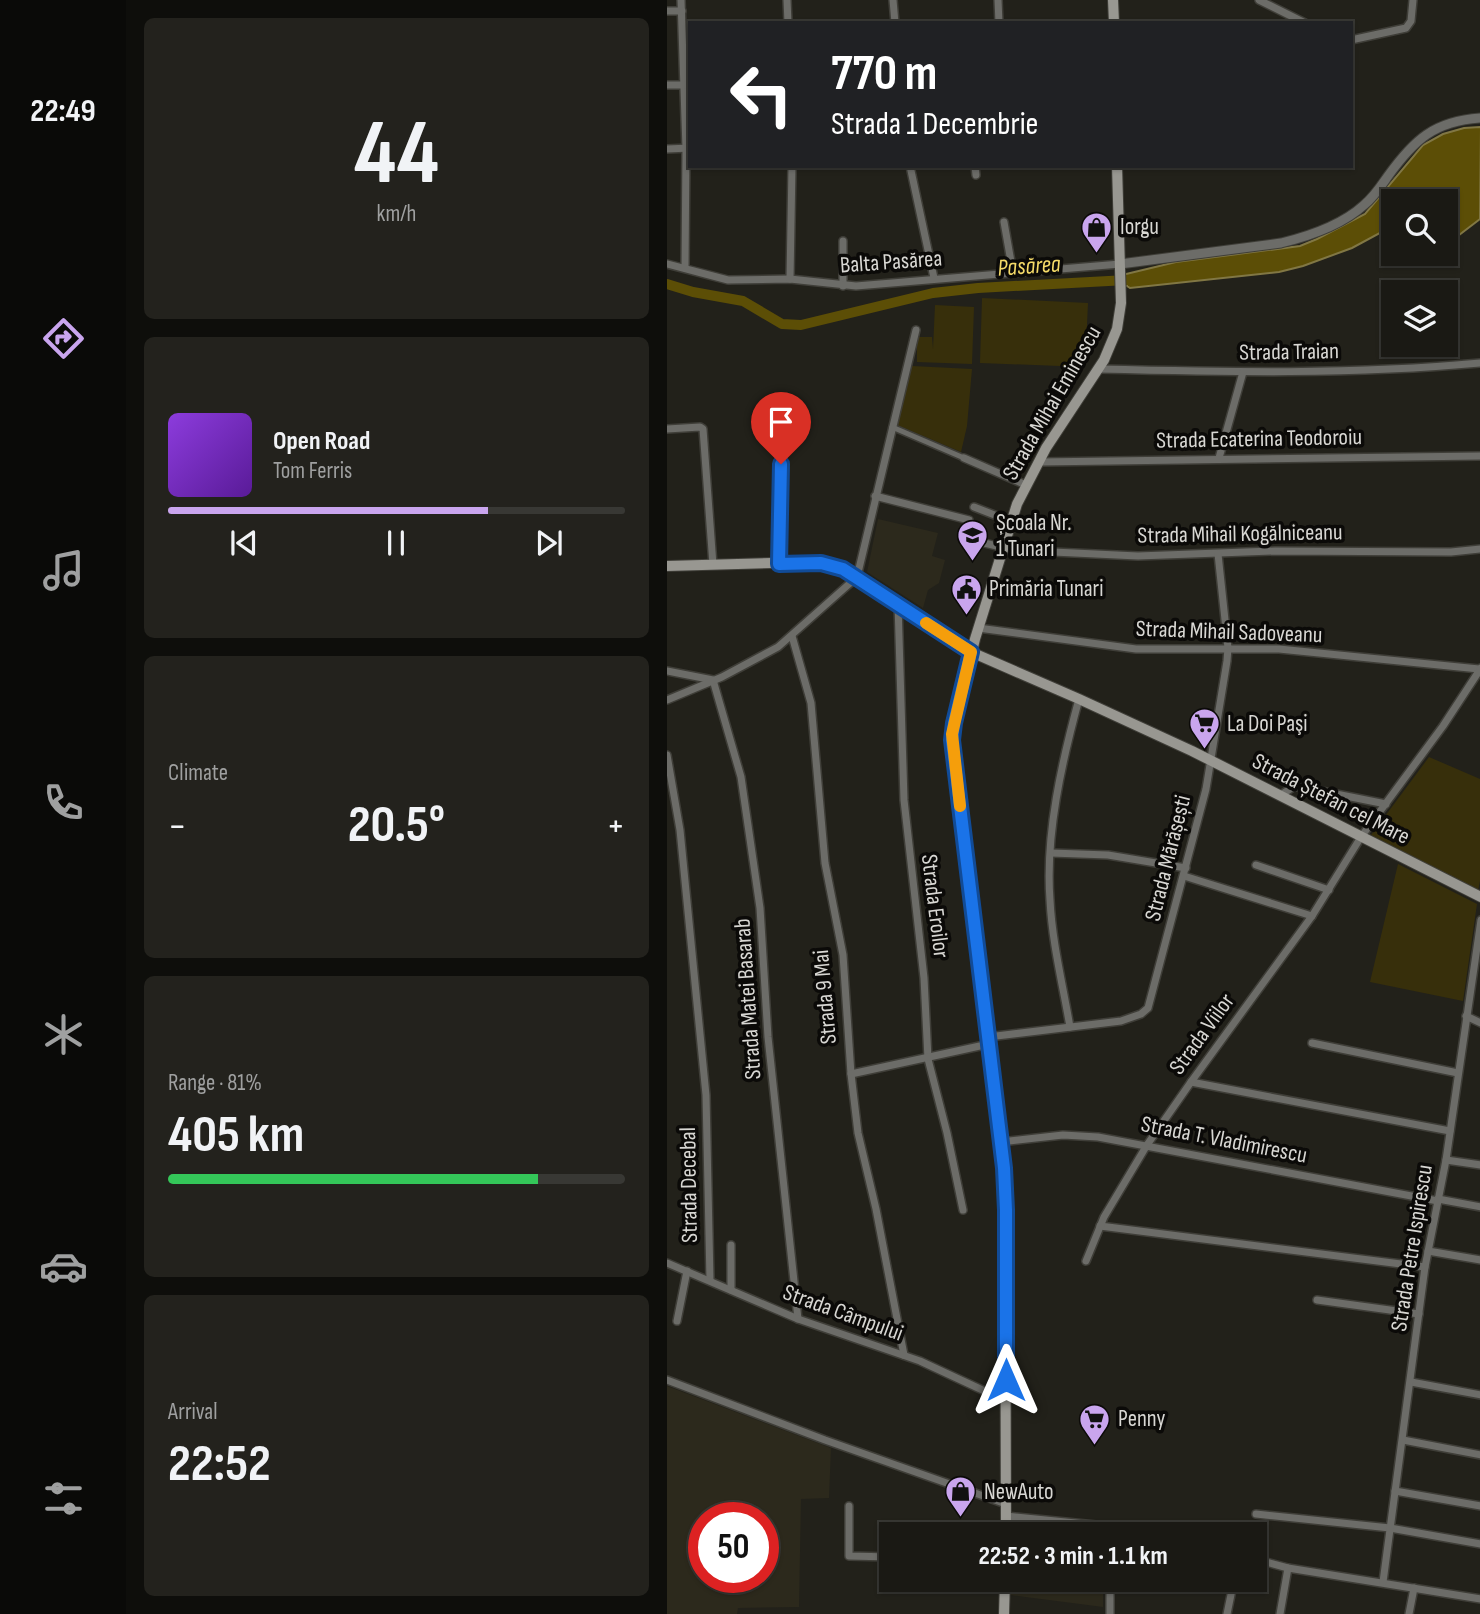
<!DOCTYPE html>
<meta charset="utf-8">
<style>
:root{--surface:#1a1914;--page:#23221d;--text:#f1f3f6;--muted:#9fa0a0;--line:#383834;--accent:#c9a5ee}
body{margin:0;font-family:"Sofia Sans Condensed",sans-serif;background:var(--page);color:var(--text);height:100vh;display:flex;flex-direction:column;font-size:26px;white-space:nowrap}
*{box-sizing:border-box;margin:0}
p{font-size:23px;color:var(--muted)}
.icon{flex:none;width:38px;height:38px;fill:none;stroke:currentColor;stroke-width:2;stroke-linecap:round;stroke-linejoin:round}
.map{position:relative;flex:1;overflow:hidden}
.drawer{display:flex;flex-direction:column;gap:18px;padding:18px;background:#0e0e0b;width:541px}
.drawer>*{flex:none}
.hud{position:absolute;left:21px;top:21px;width:665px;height:147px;border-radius:0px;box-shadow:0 2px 5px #0004,0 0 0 2px var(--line);background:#202124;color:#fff;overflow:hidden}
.tools{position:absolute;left:714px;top:189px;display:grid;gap:14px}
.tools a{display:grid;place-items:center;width:77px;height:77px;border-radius:0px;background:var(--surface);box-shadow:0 2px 5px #0004,0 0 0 2px var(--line);font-size:35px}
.speed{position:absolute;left:21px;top:1502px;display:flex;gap:14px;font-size:35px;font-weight:700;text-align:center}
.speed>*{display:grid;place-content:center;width:91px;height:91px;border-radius:50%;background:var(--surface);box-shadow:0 2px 5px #0004,0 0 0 2px var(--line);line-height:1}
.speed .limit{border:10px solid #d22;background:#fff;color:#111}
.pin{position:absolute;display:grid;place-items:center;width:60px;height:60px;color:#fff;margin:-72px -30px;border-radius:50% 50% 50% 0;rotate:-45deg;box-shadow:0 0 7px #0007}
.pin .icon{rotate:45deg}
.me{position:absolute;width:77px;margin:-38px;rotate:0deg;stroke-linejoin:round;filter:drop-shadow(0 0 5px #0008)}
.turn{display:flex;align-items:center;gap:24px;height:147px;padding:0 28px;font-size:32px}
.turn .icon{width:91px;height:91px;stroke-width:2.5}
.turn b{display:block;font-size:49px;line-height:60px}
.big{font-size:52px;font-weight:700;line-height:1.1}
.drawer .card{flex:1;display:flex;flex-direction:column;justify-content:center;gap:10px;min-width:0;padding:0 24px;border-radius:10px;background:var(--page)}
.drawer .dial{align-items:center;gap:0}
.dial b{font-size:91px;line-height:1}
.song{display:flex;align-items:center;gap:21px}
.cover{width:84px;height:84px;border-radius:10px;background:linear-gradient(135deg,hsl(270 70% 55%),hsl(270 70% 35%))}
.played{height:7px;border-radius:4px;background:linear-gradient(90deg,var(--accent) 70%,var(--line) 70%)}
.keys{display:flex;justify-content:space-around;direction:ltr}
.heat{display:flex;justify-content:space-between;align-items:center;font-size:38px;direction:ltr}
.charge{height:10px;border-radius:5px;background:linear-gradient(90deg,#34c759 81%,var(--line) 0)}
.trip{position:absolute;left:212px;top:1522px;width:388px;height:70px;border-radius:0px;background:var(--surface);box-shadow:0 2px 5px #0004,0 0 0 2px var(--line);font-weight:700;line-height:70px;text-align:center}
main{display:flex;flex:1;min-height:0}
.tab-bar{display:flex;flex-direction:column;width:126px;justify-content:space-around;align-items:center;background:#0a0a08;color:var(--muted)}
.tab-bar .icon{width:49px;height:49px}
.tab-bar .active{color:var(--accent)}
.tab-bar b{font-size:32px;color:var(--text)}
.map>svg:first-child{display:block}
.built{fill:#2c291c;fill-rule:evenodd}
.green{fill:#372f0b}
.water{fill:#5c4e06;stroke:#817744;stroke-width:2}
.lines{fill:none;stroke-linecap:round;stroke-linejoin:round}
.river{stroke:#5c4e06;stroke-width:10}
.pedestrian-casing{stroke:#3f3e38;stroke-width:8}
.minor-casing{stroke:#3f3e38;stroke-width:10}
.tertiary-casing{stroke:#3f3e38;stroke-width:11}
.secondary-casing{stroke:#3f3e38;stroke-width:12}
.pedestrian{stroke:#6c6c68;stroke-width:5}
.minor{stroke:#6c6c68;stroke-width:7}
.tertiary{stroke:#6c6c68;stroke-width:9}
.secondary{stroke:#989791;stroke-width:10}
.route-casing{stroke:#114b97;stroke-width:18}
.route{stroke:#1a73e8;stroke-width:12}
.slow{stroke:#f59e0b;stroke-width:12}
.labels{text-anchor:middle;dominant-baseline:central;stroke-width:7;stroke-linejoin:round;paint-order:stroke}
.poi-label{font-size:23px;fill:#d8d7d3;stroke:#0b0a08;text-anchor:start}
.street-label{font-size:23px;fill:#d8d7d3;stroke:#0b0a08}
.water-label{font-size:24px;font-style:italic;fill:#f5db69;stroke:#0b0a08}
</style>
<main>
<nav class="tab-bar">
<b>22:49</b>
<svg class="icon active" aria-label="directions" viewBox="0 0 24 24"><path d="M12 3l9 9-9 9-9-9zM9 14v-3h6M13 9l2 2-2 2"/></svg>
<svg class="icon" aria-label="music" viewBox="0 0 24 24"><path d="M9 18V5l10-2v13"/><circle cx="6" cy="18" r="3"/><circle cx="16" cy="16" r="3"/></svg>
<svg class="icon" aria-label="phone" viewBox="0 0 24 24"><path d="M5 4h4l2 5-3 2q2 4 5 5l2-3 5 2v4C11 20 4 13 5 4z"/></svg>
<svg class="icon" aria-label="climate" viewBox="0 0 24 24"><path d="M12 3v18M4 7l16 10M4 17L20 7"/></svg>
<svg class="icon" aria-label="car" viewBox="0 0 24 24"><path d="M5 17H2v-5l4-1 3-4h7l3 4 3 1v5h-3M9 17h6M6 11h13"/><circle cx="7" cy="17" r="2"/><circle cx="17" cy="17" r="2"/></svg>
<svg class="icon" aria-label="filters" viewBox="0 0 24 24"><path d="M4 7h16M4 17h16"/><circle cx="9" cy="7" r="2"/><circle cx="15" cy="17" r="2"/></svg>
</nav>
<section class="drawer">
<div class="card dial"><b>44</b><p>km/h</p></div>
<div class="card">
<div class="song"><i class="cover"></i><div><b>Open Road</b><p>Tom Ferris</p></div></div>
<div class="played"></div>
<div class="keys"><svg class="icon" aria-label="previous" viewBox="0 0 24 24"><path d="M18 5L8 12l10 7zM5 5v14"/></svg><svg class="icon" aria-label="pause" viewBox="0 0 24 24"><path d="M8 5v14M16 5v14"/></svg><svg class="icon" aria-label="next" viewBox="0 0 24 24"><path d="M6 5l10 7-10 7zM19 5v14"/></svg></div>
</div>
<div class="card"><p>Climate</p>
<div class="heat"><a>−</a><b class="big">20.5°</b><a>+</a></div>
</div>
<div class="card"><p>Range · 81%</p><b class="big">405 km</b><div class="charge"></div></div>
<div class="card"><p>Arrival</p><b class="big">22:52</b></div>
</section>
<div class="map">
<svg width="814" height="1614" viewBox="0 0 814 1614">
<rect width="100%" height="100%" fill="#22211a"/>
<!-- built -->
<g class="built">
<path d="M211,519l60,14 -6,23 13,4 -6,23 -11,7 -5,18 -56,-36z"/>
<path d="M0,1386l164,62 -2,50 -28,1 -2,108 -61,1 -1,6h-70zM37,1517h59v60h-59z"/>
<path d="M343,1580h93v27l-93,-12z"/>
</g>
<!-- green -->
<g class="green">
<path d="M315,298l106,5 -3,64 -105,-4z"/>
<path d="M268,305l39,2 -2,57 -55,-2v-25h15l1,12z"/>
<path d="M245,366l60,3 -5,57 -6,26 -64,-27z"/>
<path d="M762,757l51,22 1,97 -3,15 -107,-56z"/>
<path d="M731,864l79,40 -14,97 -93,-19z"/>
</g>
<!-- water -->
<path class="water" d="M814,127l-1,92 -34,26v-44h-53v25l-41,22 -49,18 -24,6 -149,16 -3,-2 -1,-12 50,-12 124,-16 17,-7 48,-25 58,-69 20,-11 21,-6z"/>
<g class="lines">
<!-- river -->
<path class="river" d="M0,284l26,8 50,9 39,23 19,1 132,-32 45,-5 149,-8"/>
<defs>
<path id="pedestrian" d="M225,427l72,31"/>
<g id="minor">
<path d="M14,0l5,149 -1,119"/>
<path d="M120,0l1,23"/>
<path d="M226,0l2,23"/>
<path d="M331,0l1,23"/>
<path d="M592,0l46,23"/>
<path d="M0,11h15"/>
<path d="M684,40l55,-12 5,-7 2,-21"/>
<path d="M0,85h17"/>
<path d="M0,149l23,-1"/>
<path d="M243,166l24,112"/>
<path d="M308,166l1,9"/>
<path d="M337,222l9,51"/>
<path d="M176,241v45"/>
<path d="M0,264l61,16 62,-1 66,7 264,-22"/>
<path d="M123,279l2,-113"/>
<path d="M431,369c127,3 255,6 383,-6"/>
<path d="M0,429l33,-2 3,2 10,136"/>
<path d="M297,458l62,27"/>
<path d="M552,458l24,-86"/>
<path d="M372,462l442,-6"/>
<path d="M208,496l94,24 -4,14 3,5 45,11 125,6 137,-5 176,1 30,-3"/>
<path d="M307,507l36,14"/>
<path d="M112,563l2,-131"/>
<path d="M231,604l6,196 20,178 4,81 19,74 16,77"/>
<path d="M311,628l158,21h143l200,20"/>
<path d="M125,636l19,67 14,160 18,92 8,119 7,59 18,76 28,146"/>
<path d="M0,671l46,9 28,97 19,131 8,129 30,282"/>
<path d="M0,700l55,-23 56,-30 79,-70 59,-247"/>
<path d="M0,755l13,75 26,265 4,185"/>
<path d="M614,795l12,-8h8l85,17"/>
<path d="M384,853l57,2 78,13"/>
<path d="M589,865l73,25"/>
<path d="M517,876l128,40"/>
<path d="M799,1016l15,7"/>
<path d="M403,1027c-7,-41 -18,-85 -20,-127 -5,-65 12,-139 29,-201"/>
<path d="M321,1037l133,-16 20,-7 7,-6 58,-219 21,-128 1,-13 -10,-94"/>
<path d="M645,1043l146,30"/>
<path d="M184,1074l138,-30"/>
<path d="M524,1082l259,49"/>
<path d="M334,1142l62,-7 35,2 340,64"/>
<path d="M779,1160l35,5"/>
<path d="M771,1199l43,8"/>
<path d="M433,1226l325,41"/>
<path d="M64,1245v45"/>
<path d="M761,1251l53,9"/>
<path d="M419,1261l18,-44 43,-72 44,-63 121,-166 49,-79 82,-111 38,-58"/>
<path d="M0,1263l131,56 122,42 86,40"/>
<path d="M650,1300l102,14"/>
<path d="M10,1321l10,-50"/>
<path d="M0,1380l158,60 181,64"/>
<path d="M744,1382l70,13"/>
<path d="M736,1440l78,15"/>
<path d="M728,1491l86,15"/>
<path d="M182,1506v50l42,1"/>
<path d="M589,1514l134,14 91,16"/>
<path d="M339,1516l190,19"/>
<path d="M588,1559l33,9 193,31"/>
<path d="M443,1580v34"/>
<path d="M716,1582l42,-315 21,-107 35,-240"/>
<path d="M560,1614l7,-34"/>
<path d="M613,1614l8,-46"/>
<path d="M742,1614l5,-26"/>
</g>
<path id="tertiary" d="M453,264l161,-21c29,-7 61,-18 83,-38 10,-8 17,-19 24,-29 26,-36 46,-55 93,-58"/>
<g id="secondary">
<path d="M446,0l1,23"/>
<path d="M0,566l142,-4 24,3 24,12 114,75 108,47 113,52 289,146"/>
<path d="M339,1535l-1,-348 -53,-453 23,-95 42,-135 29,-56 58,-88 13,-31 4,-26 -4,-137"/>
<path d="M337,1614l1,-34"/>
</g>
</defs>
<!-- pedestrian casing -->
<use href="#pedestrian" class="pedestrian-casing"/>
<!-- minor casing -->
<use href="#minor" class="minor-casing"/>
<!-- tertiary casing -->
<use href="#tertiary" class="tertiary-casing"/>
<!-- secondary casing -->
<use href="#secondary" class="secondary-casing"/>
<!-- pedestrian -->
<use href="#pedestrian" class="pedestrian"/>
<!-- minor -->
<use href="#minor" class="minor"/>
<!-- tertiary -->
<use href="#tertiary" class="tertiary"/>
<!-- secondary -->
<use href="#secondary" class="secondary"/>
</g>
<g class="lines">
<defs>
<path id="route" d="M114,464l-2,100 42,-1 22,6 128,83 -17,71 -2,17 52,428 2,42v170"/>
</defs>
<!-- route casing -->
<use href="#route" class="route-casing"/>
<!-- route -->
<use href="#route" class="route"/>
<!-- slow -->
<path class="slow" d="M259,623l45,29 -19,82 8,72"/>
</g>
<!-- icons -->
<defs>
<symbol id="shop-pin" viewBox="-11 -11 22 30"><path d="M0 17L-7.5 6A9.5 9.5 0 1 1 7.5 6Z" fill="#c9a5ee" stroke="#0b0a08"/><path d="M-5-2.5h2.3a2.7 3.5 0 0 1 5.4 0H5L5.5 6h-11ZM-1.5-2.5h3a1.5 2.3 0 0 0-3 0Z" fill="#111"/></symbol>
<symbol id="school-pin" viewBox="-11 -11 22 30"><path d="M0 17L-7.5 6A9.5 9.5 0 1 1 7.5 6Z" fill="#c9a5ee" stroke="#0b0a08"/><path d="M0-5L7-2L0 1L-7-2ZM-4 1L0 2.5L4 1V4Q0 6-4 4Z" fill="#111"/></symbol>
<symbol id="civic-pin" viewBox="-11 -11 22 30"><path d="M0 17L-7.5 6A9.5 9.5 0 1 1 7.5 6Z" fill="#c9a5ee" stroke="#0b0a08"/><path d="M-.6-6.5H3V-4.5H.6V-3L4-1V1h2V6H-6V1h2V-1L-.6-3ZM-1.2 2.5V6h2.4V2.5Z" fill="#111"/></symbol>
<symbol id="supermarket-pin" viewBox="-11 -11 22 30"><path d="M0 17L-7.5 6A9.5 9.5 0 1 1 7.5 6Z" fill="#c9a5ee" stroke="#0b0a08"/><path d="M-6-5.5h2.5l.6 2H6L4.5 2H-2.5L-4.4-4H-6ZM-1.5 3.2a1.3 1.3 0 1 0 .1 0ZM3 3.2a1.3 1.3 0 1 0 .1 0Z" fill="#111"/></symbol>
</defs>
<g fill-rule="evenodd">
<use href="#shop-pin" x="412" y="210" width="35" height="47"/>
<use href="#school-pin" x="288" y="518" width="35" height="47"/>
<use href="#civic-pin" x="282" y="572" width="35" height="47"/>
<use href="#supermarket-pin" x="520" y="706" width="35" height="47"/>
<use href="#supermarket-pin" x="410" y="1402" width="35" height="47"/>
<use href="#shop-pin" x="276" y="1474" width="35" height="47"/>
</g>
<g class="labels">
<!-- poi labels -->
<g class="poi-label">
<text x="453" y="227">Iorgu</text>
<text x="329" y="523">Școala Nr.<tspan x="329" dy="26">1 Tunari</tspan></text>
<text x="322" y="589">Primăria Tunari</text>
<text x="560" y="724">La Doi Paşi</text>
<text x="451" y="1419">Penny</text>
<text x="317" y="1492">NewAuto</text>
</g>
<!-- street labels -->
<g class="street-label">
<text transform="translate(224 262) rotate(-4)">Balta Pasărea</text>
<text transform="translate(622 352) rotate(-1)">Strada Traian</text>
<text transform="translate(385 403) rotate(-60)">Strada Mihai Eminescu</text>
<text transform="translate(592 439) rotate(-1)">Strada Ecaterina Teodoroiu</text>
<text transform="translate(573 534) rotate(-1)">Strada Mihail Kogălniceanu</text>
<text transform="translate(562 632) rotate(2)">Strada Mihail Sadoveanu</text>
<text transform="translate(664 799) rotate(27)">Strada Ștefan cel Mare</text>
<text transform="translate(501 858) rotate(-76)">Strada Mărășești</text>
<text transform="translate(268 906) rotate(83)">Strada Eroilor</text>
<text transform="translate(158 997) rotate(-95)">Strada 9 Mai</text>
<text transform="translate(81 999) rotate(-94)">Strada Matei Basarab</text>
<text transform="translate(535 1034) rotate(-54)">Strada Viilor</text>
<text transform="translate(557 1140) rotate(11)">Strada T. Vladimirescu</text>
<text transform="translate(22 1185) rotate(-91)">Strada Decebal</text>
<text transform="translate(745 1248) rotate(-81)">Strada Petre Ispirescu</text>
<text transform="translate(176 1313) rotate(20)">Strada Câmpului</text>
</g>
<!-- water labels -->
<g class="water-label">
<text transform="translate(362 266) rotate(-4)">Pasărea</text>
</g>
</g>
</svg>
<div class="tools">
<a><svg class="icon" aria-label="search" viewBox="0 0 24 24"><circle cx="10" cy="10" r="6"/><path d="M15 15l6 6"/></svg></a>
<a><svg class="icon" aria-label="layers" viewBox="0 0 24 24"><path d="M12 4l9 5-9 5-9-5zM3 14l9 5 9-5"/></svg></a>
</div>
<div class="speed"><div class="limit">50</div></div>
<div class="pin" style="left:114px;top:464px;background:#d93025"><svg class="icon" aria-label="arrive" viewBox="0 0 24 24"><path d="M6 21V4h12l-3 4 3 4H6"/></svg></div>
<svg class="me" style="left:339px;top:1380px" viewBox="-20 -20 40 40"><path d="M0-17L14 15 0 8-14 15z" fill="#1a73e8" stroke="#fff" stroke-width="4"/></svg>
<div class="trip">22:52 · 3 min · 1.1 km</div>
<div class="hud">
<div class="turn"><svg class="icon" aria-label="left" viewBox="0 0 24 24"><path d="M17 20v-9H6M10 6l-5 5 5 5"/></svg><div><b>770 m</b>Strada 1 Decembrie</div></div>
</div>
</div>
</main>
